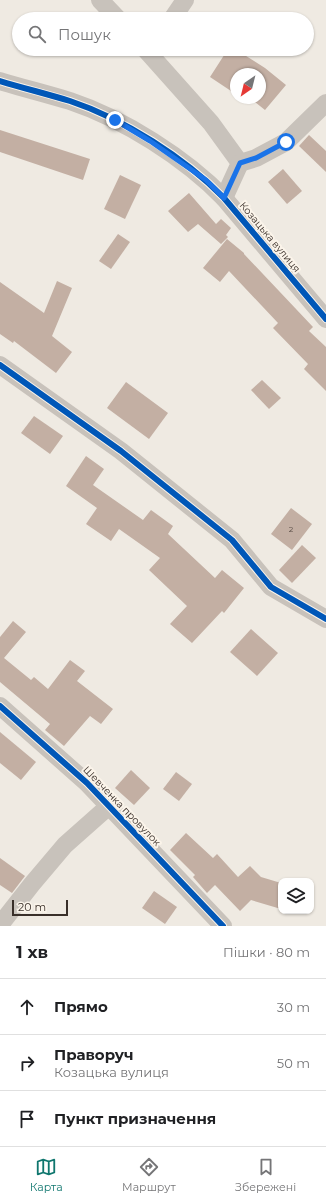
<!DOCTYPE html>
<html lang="uk">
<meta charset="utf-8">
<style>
:root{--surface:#fff;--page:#f2f2f2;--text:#202124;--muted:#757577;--line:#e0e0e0;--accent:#0f766e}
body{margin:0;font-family:Montserrat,sans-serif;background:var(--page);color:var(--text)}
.controls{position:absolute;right:12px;bottom:12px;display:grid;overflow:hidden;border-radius:8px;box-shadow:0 1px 3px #0004}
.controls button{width:36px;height:36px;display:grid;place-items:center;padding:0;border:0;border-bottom:1px solid var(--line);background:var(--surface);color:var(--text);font:20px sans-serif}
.compass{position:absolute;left:230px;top:68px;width:36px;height:36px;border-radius:50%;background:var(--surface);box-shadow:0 1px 3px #0004;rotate:215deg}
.scale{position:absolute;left:12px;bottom:10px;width:56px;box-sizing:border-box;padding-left:4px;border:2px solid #392f29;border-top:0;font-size:11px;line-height:14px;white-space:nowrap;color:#392f29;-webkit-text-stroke:3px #fbf4ea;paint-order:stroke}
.stop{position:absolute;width:12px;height:12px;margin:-9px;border:3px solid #1a73e8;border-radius:50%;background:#fff}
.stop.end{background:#1a73e8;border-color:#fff;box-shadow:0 1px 4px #0008}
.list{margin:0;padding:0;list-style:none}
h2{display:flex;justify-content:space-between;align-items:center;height:52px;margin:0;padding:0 16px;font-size:17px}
h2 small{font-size:13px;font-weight:400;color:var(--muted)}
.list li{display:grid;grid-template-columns:26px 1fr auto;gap:12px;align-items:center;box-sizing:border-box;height:56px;padding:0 16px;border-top:1px solid var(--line)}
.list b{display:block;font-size:15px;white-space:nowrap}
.list p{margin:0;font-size:13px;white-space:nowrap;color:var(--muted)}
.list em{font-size:13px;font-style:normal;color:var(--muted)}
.icon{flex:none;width:22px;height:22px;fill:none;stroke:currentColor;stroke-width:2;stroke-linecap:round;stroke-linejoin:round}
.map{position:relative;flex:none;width:326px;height:926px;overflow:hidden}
.search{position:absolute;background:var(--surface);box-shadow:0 1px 3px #0004;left:12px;right:12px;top:12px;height:44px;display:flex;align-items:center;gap:10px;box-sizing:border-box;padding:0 14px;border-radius:22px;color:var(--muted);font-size:15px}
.sheet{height:220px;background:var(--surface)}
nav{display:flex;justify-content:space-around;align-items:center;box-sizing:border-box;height:56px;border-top:1px solid var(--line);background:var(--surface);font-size:11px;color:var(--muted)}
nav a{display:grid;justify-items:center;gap:2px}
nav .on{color:var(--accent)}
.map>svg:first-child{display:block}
.building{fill:#c3afa3}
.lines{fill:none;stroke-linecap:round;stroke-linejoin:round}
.minor{stroke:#c8c2bb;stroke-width:18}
.cycleway-casing{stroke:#fbf4ea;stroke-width:8}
.cycleway{stroke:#0057b8;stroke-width:6}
.route{stroke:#1a73e8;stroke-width:5}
.labels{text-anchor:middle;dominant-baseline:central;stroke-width:4;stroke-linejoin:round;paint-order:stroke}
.number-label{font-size:8px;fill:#5c4f48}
.street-label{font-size:10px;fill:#392f29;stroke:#fbf4ea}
</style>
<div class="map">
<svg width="326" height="926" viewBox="0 0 326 926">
<rect width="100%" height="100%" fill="#efeae2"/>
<g class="building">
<path d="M228,49h7l30,19 21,17 -21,25 -15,-12h10v-24h-24v16l-2,3 -24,-16z"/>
<path d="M0,130l90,29 -7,21 -83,-28z"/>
<path d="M309,135l17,16v21l-27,-26z"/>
<path d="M283,169l19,22 -15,13 -19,-22z"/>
<path d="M120,175l21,10 -16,34 -21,-10z"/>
<path d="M189,193l27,31 5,-5 10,9 -5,7 2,2 -7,7 -23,-20 -10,8 -20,-21z"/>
<path d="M118,234l12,8 -19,27 -12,-8z"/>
<path d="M227,239l17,14v1l69,73 -4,4 17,16v44l-22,-22 4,-5 -35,-36 5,-5 -49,-52 -9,11 -17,-14z"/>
<path d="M57,281l15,7 -20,48 20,16 -16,21 -42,-32 -1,2 -13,-9v-52l44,31z"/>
<path d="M262,380l19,18 -12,11 -18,-19z"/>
<path d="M126,382l42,31 -19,26 -42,-31z"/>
<path d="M34,416l29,20 -13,18 -29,-21z"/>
<path d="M86,456l18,13 -11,16 50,35 8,-10 22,16 -5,8 47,44 7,-8 22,18 -20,25 -2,-2 -30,32 -22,-19 17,-18 -38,-36 11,-12 -41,-29 -8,12 -25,-17 11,-16 -31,-22z"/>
<path d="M291,508l21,16 -20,26 -21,-16z"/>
<path d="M302,545l14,13 -24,25 -13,-13z"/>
<path d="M13,621l13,11 -22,26 27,22 3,-3 14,12 22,-29 15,11 -8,10 36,28 -12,15 -11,-8 -26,30 -19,-16 5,-6 -50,-42v-45z"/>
<path d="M251,629l27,24 -21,23 -27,-24z"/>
<path d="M0,732l36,30 -15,18 -21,-17z"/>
<path d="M131,770l19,18 -16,17 -19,-17z"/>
<path d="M176,772l16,12 -13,17 -16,-12z"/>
<path d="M186,833l27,25 4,-4 21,23 12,-11 11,11 20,6v26l-30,-9 -11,11 -25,-26 -8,8 -14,-16 2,-2 -25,-25z"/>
<path d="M0,858l25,18 -13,17 -12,-8z"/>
<path d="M154,891l23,16 -12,17 -23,-16z"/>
</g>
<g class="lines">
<g class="minor">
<path d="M100,0l18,19"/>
<path d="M172,19l13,-19"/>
<path d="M145,49l66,74 29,40 -16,35"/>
<path d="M0,81c23,7 47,13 70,20 54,18 115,57 154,97l102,121"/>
<path d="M240,163l16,-5 30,-16 40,-39"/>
<path d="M0,365l121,86 111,89 39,47 55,32"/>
<path d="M0,706l87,77 136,143"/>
<path d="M0,925l32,-41 33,-39 44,-39"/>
</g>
<defs>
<g id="cycleway">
<path d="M0,81c23,7 47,13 70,20 54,18 115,57 154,97l102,121"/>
<path d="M0,365l121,86 111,89 39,47 55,32"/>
<path d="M0,706l87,77 136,143"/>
</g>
</defs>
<use href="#cycleway" class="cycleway-casing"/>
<use href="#cycleway" class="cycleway"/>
</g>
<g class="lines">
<path class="route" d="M115,120l35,21 56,39 18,18 16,-35 16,-5 30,-16"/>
</g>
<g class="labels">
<g class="number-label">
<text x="291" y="529">2</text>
</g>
<g class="street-label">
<text transform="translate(270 237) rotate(50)">Козацька вулиця</text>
<text transform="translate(122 806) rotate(46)">Шевченка провулок</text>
</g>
</g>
</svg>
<div class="controls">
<button><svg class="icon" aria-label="layers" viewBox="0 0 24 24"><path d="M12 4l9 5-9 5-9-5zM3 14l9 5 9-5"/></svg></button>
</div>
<svg class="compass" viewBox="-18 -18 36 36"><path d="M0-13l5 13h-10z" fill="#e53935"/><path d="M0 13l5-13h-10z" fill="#757577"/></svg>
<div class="scale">20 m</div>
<div class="stop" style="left:286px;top:142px"></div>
<div class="stop end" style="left:115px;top:120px"></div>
<div class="search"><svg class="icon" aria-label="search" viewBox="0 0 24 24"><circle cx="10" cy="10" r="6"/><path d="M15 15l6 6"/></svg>Пошук</div>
</div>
<section class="sheet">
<h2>1 хв<small>Пішки · 80 m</small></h2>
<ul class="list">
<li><svg class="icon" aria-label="ahead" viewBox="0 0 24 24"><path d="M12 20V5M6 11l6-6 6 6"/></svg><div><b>Прямо</b></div><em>30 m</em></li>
<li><svg class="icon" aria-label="right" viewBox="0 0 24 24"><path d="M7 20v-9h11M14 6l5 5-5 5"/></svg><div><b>Праворуч</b><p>Козацька вулиця</p></div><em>50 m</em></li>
<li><svg class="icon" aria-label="arrive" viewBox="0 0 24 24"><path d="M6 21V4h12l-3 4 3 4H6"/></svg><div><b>Пункт призначення</b></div></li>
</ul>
</section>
<nav>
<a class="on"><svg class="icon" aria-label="map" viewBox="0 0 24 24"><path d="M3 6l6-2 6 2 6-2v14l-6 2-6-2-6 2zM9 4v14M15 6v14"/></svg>Карта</a>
<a><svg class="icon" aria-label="directions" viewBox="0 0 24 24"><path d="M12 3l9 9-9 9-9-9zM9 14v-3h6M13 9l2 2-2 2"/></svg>Маршрут</a>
<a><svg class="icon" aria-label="saved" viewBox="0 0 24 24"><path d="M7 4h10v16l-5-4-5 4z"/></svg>Збережені</a>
</nav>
